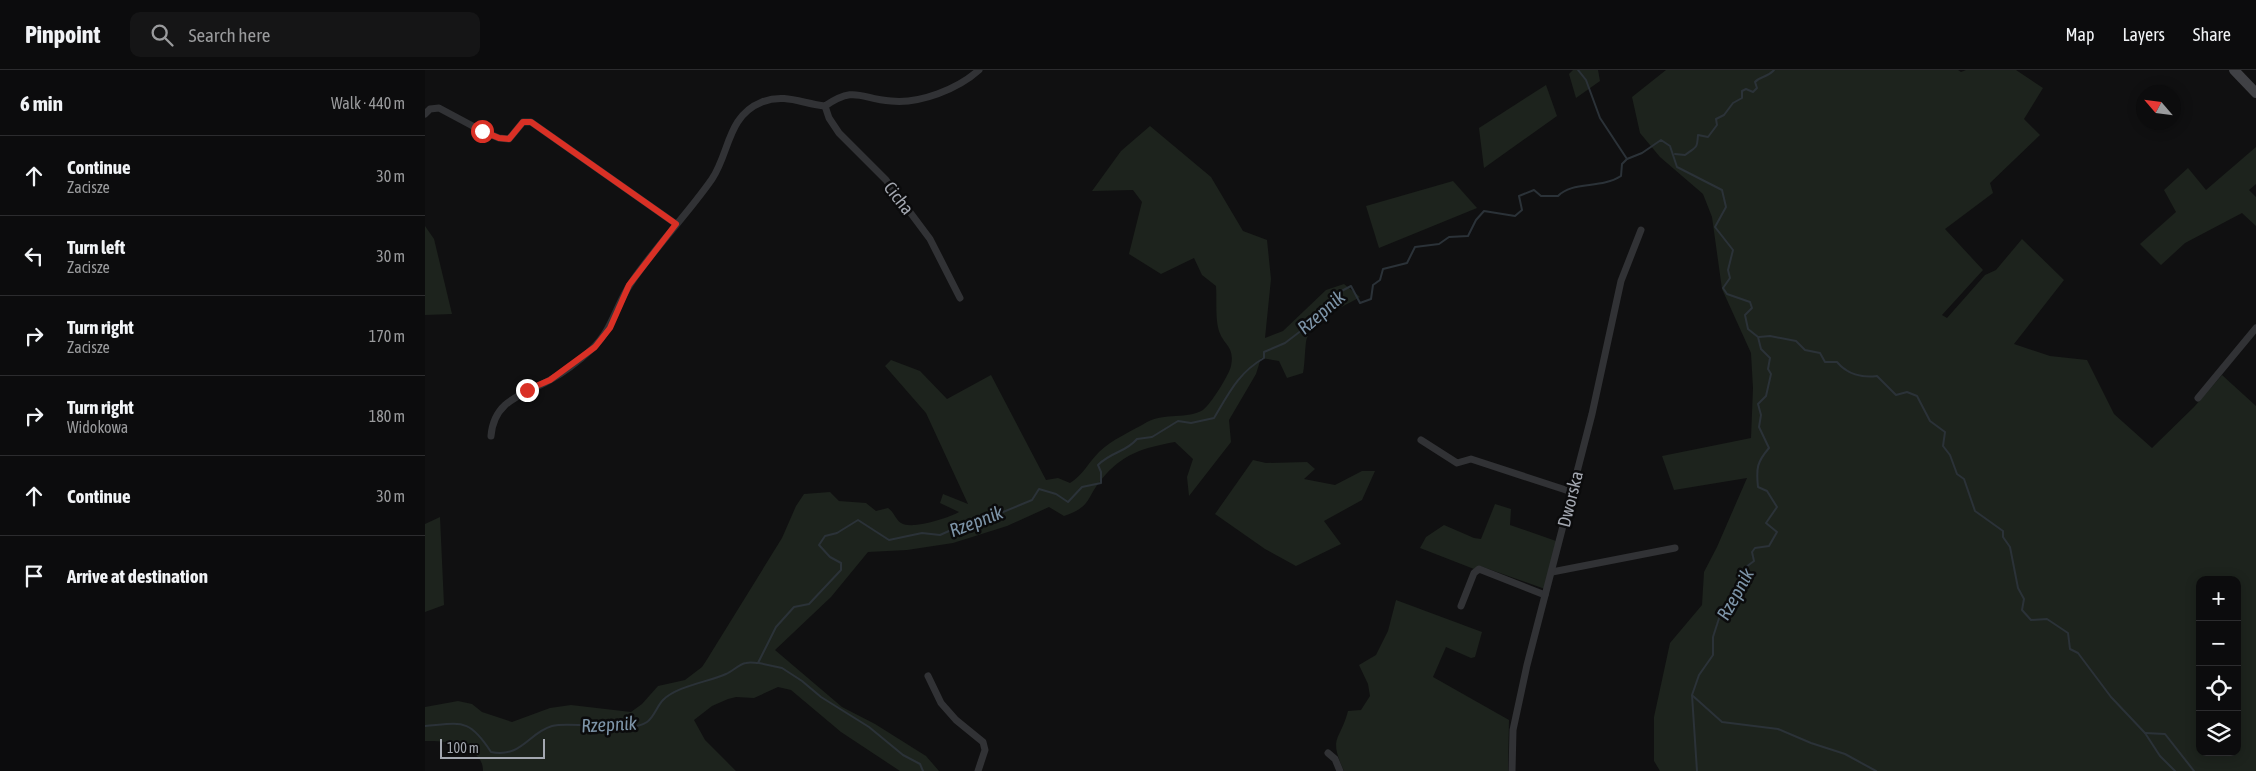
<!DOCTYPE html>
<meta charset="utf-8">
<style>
:root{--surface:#0c0c0d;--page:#151516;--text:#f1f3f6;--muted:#9a9b9d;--line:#2c2c2e}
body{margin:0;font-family:"Asap Condensed",sans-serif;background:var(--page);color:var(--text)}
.controls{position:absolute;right:15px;bottom:15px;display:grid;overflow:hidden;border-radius:10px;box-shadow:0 2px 12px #0003}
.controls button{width:45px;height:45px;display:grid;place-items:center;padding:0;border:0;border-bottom:1px solid var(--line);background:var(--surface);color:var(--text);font:25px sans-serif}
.compass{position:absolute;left:1711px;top:15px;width:45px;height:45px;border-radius:50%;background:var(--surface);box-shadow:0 2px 12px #0003;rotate:298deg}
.scale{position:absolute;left:15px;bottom:12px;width:105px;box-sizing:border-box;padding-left:5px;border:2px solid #a3a7b0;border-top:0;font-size:14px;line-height:18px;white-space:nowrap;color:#a3a7b0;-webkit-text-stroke:4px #0b0b0c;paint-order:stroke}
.stop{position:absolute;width:15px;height:15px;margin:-11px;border:4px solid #d93025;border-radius:50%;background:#fff}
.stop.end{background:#d93025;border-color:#fff;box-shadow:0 1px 5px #0008}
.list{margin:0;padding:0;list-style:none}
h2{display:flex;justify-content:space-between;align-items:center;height:65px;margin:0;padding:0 20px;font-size:21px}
h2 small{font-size:16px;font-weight:400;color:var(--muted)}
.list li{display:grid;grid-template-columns:32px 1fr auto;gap:15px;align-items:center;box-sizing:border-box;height:80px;padding:0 20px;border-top:1px solid var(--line)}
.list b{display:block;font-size:19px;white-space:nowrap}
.list p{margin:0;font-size:16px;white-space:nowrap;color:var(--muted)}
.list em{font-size:16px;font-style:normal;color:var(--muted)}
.icon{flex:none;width:28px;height:28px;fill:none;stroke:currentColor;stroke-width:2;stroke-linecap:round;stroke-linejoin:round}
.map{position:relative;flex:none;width:1831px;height:701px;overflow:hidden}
header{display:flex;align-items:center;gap:30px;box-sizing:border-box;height:70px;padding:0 25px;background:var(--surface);border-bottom:1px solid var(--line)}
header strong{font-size:24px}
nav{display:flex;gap:28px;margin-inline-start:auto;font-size:18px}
.search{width:350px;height:45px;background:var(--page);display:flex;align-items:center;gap:12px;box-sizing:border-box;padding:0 18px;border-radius:10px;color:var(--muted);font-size:19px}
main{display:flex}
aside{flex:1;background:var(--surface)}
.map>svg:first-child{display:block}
.green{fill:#1d231d;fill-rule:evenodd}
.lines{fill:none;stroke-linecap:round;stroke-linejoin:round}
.stream{stroke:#2b3238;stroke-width:2}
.street{stroke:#313235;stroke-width:7}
.secondary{stroke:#404145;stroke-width:10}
.route{stroke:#d93025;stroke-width:6}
.labels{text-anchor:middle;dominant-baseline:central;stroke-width:5;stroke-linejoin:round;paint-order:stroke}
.street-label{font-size:18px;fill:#a3a7b0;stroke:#0b0b0c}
.water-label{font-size:19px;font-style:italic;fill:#7d94a8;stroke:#0b0b0c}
</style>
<header>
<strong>Pinpoint</strong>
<div class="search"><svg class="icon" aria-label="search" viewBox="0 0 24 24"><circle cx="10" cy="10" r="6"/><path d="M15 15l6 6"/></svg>Search here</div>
<nav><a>Map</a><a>Layers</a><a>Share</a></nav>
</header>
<main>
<aside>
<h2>6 min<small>Walk · 440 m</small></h2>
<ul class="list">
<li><svg class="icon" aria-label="ahead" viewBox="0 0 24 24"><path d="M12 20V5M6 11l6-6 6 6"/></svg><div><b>Continue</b><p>Zacisze</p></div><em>30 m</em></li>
<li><svg class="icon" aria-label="left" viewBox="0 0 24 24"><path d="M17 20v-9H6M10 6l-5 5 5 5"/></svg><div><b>Turn left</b><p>Zacisze</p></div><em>30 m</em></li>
<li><svg class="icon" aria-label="right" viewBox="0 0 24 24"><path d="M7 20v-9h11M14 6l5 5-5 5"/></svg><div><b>Turn right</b><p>Zacisze</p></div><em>170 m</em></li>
<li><svg class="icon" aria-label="right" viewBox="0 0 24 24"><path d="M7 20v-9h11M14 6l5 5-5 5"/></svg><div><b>Turn right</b><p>Widokowa</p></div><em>180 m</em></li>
<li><svg class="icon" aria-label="ahead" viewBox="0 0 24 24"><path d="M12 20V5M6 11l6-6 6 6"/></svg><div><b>Continue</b></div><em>30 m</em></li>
<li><svg class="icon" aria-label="arrive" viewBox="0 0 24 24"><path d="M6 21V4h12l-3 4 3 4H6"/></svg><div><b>Arrive at destination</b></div></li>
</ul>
</aside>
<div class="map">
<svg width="1831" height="701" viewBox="0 0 1831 701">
<rect width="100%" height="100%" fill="#101011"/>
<g class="green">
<path d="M1148,0h25l2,11 -24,17 -7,-24z"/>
<path d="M1241,0h292l3,2 5,-2h50l27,18 -19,31 16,16 -50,48 3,10 -48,36 38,41 -41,45 5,3 38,-43 11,-5 26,-31 42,41 -50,64 36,12 37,4 27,54 38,34 42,-41 28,-32 34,31v365h-596l-6,-10v-44l16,-74 32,-38 2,-33 13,-25 30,-69 -73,12 -12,-34 89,-18 2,-50 -2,-35 -29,-64 -10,-72 -9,-23 -43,-37 -20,-24 -8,-36zM1775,510h37v172h-37z"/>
<path d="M1121,15l11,31 -73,52 -5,-40z"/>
<path d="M725,56l61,51 32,54 24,9 4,39 -6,59 18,-7 43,-41 18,-6 16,13c-18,11 -45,20 -53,41 -2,3 -2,28 -4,35l-16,5 -8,-17 -18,-3 -5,16 -27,46 2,22 -42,54 -2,-19 6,-18 -18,-17c-32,6 -52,11 -74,38 -16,20 -9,26 -37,36l-15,-9 -42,19 -54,17 -46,7 -39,2 -37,45 -56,53 67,57 33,17 51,32 13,15h-39l-59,-39 -50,-42 -13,-3 -24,11 -18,-1 -8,2 -16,7 -18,14 11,20 31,31h-253c0,-26 -38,-31 -58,-30v-34l33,-6 14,3 10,8 30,10 38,-14 21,-3 60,7 11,-8 16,-18 27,-6 17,-13 4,-6 76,-123 14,-32 8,-12 26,-2 9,9 27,2 10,8 12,-3c6,4 8,12 13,15 11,7 47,-5 58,-11l-19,-9 3,-9 25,10 -42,-91 -41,-47 6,-6 29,11 27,28 44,-24 55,105 12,-2 12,5c12,-7 19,-21 29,-31 12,-12 33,-21 48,-30 17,-9 41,-3 56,-12 8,-6 26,-35 28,-44 4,-20 -7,-20 -12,-35 -4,-13 -2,-31 -3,-45l-14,-11 -8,-17 -33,16 -32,-20 13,-52 -9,-12 -41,1 29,-40z"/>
<path d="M1831,77v37l-7,6 7,7v29l-14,-13 -57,30 -24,22 -21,-21 36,-32 -12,-22 24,-22 18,22z"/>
<path d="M1028,111l24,27 -98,40 -13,-42z"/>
<path d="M0,156l9,13 18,75 -27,1z"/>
<path d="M828,390l13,3 41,-1 8,7 -11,10 31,6 27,-14h13l-13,29 -38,21 17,23 -45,22 -31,-17 -50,-35z"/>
<path d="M1070,434l16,5 -1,16 46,16 -11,48 -65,-23 -6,3 -54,-21 6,-11 18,-12 30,13 7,1z"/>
<path d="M15,447l4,88 -19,7v-88z"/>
<path d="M971,530l86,32 -7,25 -4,1 -25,-11 -13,30 76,43 -1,51h-164c-16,-35 -4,-29 4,-60l13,-1 9,-14 -2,-12 -9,-19 17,-10 12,-24z"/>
</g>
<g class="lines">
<g class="stream">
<path d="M1153,0l8,10 14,38 27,41"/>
<path d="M1250,84l10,1c12,-9 12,-6 13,-20l10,2 9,-12 -1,-6 8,-4 9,-12 9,-5v-7l4,-2 7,3 4,-4 -2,-6c5,-6 12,-4 19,-12"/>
<path d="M1334,267l11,-1 26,5 9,9 15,3 5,9h12c10,12 25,16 40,14l19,19 11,-3 10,4 13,25 15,11 -2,14 7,9 7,19 7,5 11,32 28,20v6l7,10 8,41 6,11 -2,11 9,10 16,-1 21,14 2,16 8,4 33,44 34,36 15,23 15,15"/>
<path d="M334,593l23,5 20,13 19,16 48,30 34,28 17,9 3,7"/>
<path d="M1268,626l29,26 56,7 33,14 34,11 31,17"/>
<path d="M0,656c37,-3 44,-8 66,26 31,6 37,-19 61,-26 23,-6 77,9 95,-4 7,-5 10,-16 16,-22 14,-14 45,-18 63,-26 7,-3 13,-10 20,-11 4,-1 9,0 12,0l18,-36 18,-20 15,-3 32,-34v-7l-11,-6 -11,-12 6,-9 12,-3 21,-13 31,20 33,-7 18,2 18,-8 21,-5 53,-22 7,-11 17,5 12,8 14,-15 19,-4v-11l-3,-7c14,-14 27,-12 39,-26l15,-2 26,-16 13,2 23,-5c15,-25 24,-45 50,-60v-6l21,-9 42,-32 9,-17 15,-8 9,17 11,-4 2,-14 7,-5 3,-11 24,-6 8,-16 24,-3 10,-7 19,-1 8,-16 8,-9 31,5 7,-6 -3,-14 15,-6 7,6h17c14,-15 43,-7 63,-20l1,-12 5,-5 15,-6 19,-13 9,6 7,21 45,23 4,17 -11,20 18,23 -5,20 2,8 -7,10 4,6 23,8 2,6 -7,7 3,14 10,8 3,12 9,9 -2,11 3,5 -5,22 -8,8 3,11 -2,12 10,21c-12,14 -13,20 -11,39l9,4 10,16 -11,16 11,9 -8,14 -14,2 -3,4 2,9 -8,6 -8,24 -16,18 -9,28v18l-14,20 -7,20 5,76"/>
<path d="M1720,663l20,1 29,37"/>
</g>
<g class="street">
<path d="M400,36l4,12 10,15 47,47 44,59 30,59"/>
<path d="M0,44l5,-5 9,-1 43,23 17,7 10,1 14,-17h8l145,102"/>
<path d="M1773,328l58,-70"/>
<path d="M66,366c3,-37 33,-41 59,-56 15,-8 30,-20 43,-32 19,-18 23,-43 38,-65 24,-36 56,-68 81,-104 18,-27 15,-63 50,-77 23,-9 41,2 63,4 31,-21 35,-7 66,-5 29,3 67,-12 88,-31"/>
<path d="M996,370l36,23 14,-4 101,33"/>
<path d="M1127,502l123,-24"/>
<path d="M1036,536l13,-33 5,-4 66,26"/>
<path d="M503,606l13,27 15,17 27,22 2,8 -7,21"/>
<path d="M903,683l7,6 5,12"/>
<path d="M1087,701l1,-41 14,-65 65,-251 29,-133 20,-51"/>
</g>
<path class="secondary" d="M1809,0l22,23"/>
</g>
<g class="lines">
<path class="route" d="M57,61l17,7 10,1 14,-17h8l145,102 -47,61 -19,43 -15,19 -45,33 -23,10"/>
</g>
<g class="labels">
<g class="street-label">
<text transform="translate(474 128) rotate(52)">Cicha</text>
<text transform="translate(1145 429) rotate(-76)">Dworska</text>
</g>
<g class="water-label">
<text transform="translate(896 242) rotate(-41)">Rzepnik</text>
<text transform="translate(551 451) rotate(-21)">Rzepnik</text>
<text transform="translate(1310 524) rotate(-61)">Rzepnik</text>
<text transform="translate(184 654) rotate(-3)">Rzepnik</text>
</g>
</g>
</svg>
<div class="controls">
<button>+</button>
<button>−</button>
<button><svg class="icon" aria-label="locate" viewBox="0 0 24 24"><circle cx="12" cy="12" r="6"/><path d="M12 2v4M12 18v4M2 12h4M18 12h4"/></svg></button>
<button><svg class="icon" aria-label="layers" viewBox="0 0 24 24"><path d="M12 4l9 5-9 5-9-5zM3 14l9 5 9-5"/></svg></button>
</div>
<svg class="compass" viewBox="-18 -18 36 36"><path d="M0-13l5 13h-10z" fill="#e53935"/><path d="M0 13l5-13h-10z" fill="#9a9b9d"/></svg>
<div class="scale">100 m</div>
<div class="stop" style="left:57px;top:61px"></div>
<div class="stop end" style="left:102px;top:320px"></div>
</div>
</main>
